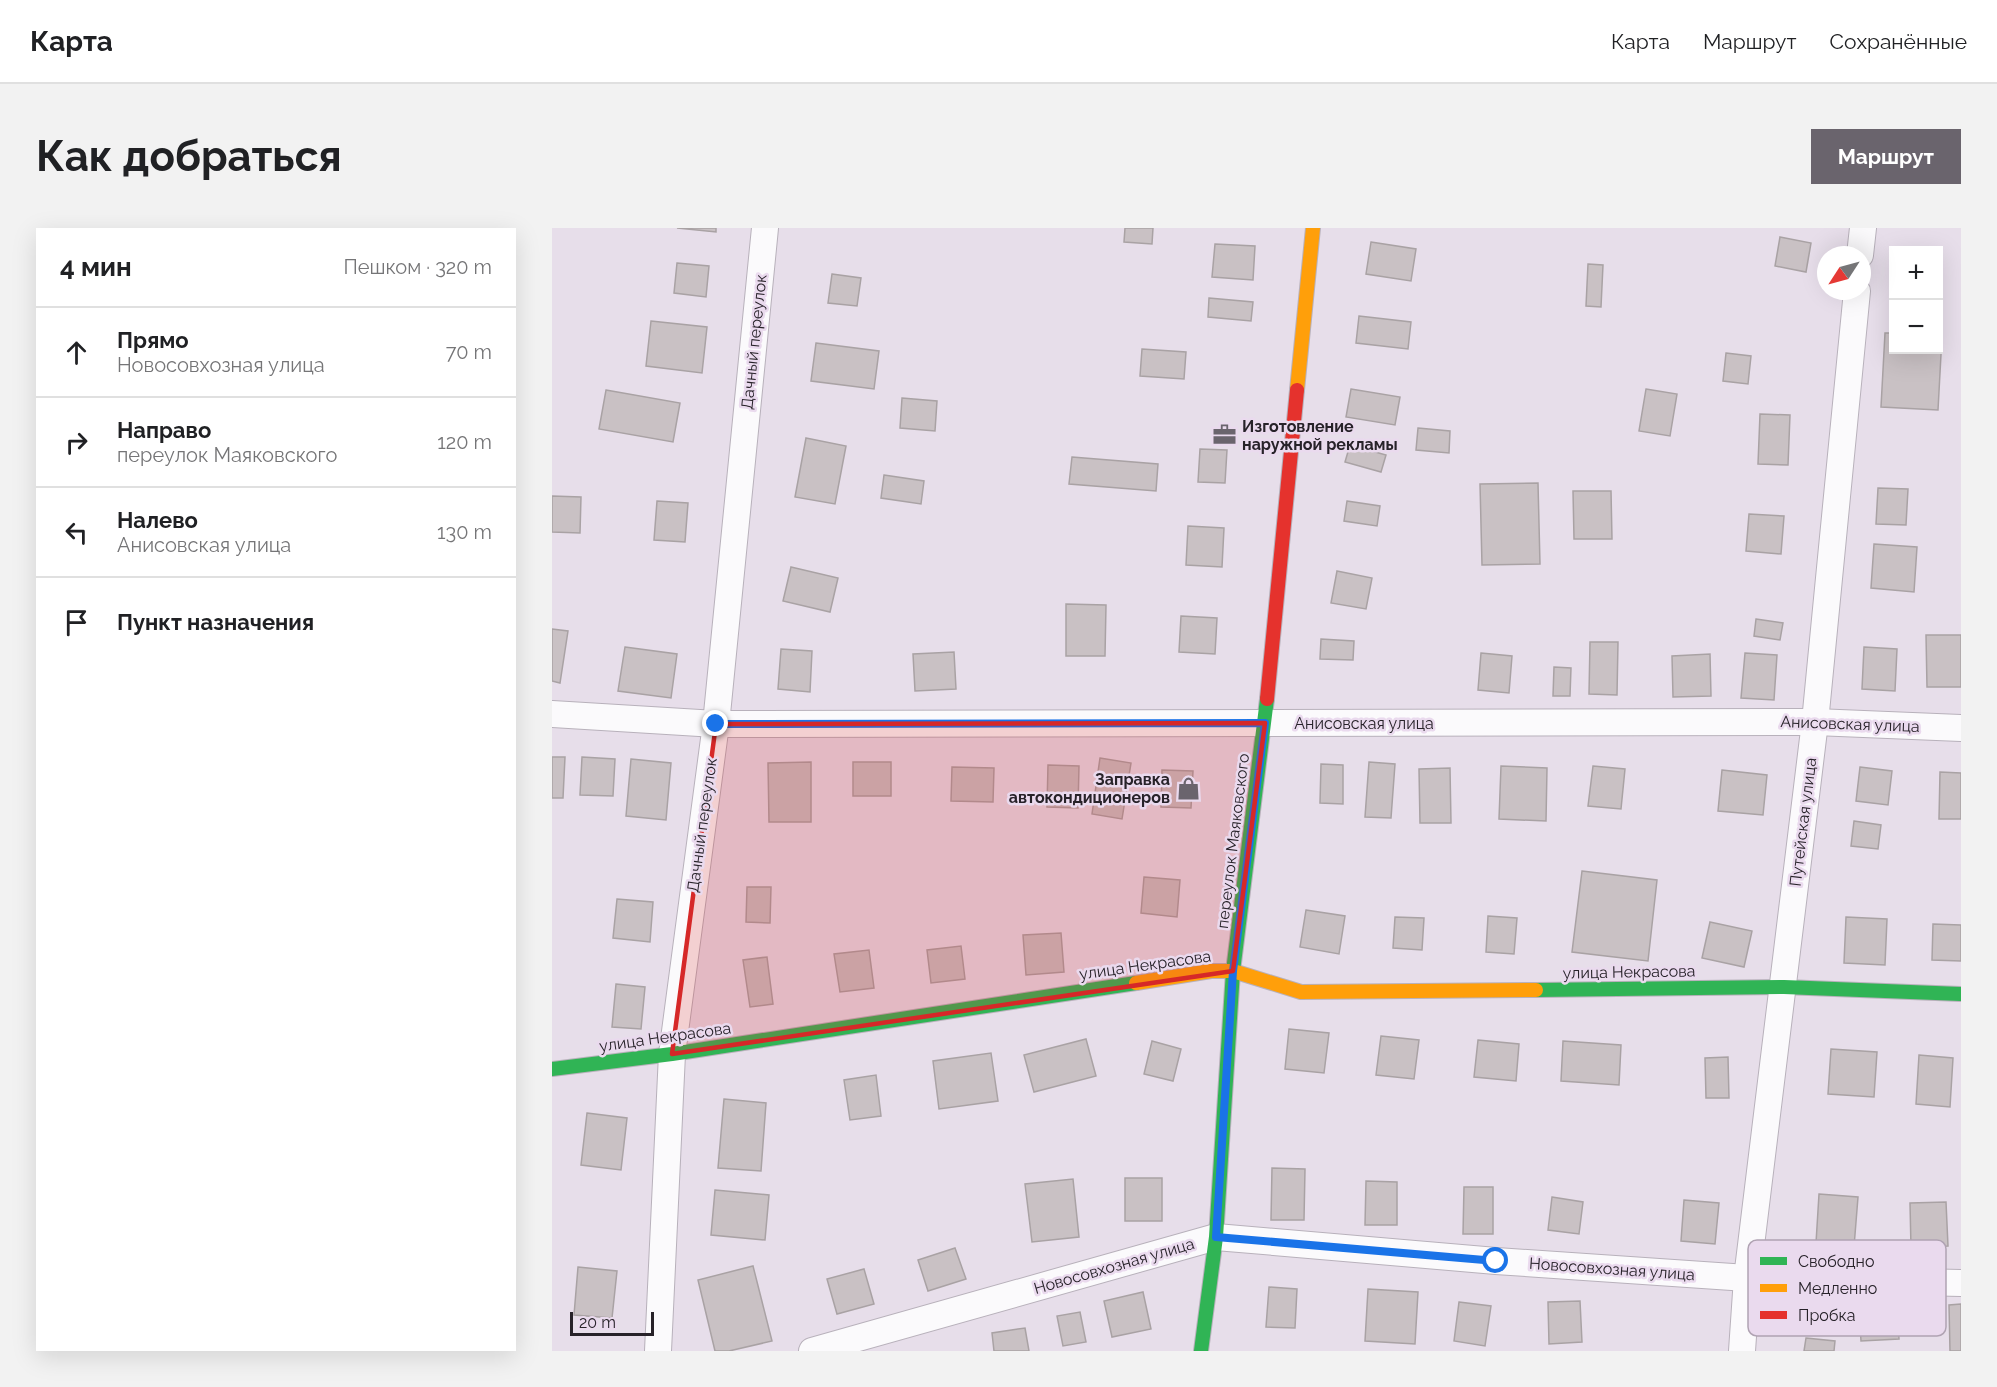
<!DOCTYPE html>
<html lang="ru">
<meta charset="utf-8">
<style>
:root{--surface:#fff;--page:#f2f2f2;--text:#202124;--muted:#757577;--line:#e0e0e0;--accent:#6a646d}
body{margin:0;font-family:Raleway,sans-serif;background:var(--page);color:var(--text)}
.controls{position:absolute;right:18px;top:18px;display:grid;overflow:hidden;border-radius:0px;box-shadow:0 6px 24px #0002}
.controls button{width:54px;height:54px;display:grid;place-items:center;padding:0;border:0;border-bottom:2px solid var(--line);background:var(--surface);color:var(--text);font:30px sans-serif}
.compass{position:absolute;left:1265px;top:18px;width:54px;height:54px;border-radius:50%;background:var(--surface);box-shadow:0 6px 24px #0002;rotate:234deg}
.scale{position:absolute;left:18px;bottom:15px;width:84px;box-sizing:border-box;padding-left:6px;border:3px solid #272229;border-top:0;font-size:16px;line-height:21px;white-space:nowrap;color:#272229;-webkit-text-stroke:4px #eadaee;paint-order:stroke}
.stop{position:absolute;width:18px;height:18px;margin:-14px;border:4px solid #1a73e8;border-radius:50%;background:#fff}
.stop.end{background:#1a73e8;border-color:#fff;box-shadow:0 2px 6px #0008}
.list{margin:0;padding:0;list-style:none}
h2{display:flex;justify-content:space-between;align-items:center;height:78px;margin:0;padding:0 24px;font-size:26px}
h2 small{font-size:20px;font-weight:400;color:var(--muted)}
.list li{display:grid;grid-template-columns:39px 1fr auto;gap:18px;align-items:center;box-sizing:border-box;height:90px;padding:0 24px;border-top:2px solid var(--line)}
.list b{display:block;font-size:22px;white-space:nowrap}
.list p{margin:0;font-size:20px;white-space:nowrap;color:var(--muted)}
.list em{font-size:20px;font-style:normal;color:var(--muted)}
.icon{flex:none;width:33px;height:33px;fill:none;stroke:currentColor;stroke-width:2;stroke-linecap:round;stroke-linejoin:round}
.map{position:relative;flex:none;width:1409px;height:1123px;overflow:hidden;border-radius:0px}
header{display:flex;align-items:center;gap:36px;box-sizing:border-box;height:84px;padding:0 30px;background:var(--surface);border-bottom:2px solid var(--line)}
header strong{font-size:28px}
nav{display:flex;gap:33px;margin-inline-start:auto;font-size:21px}
.intro{display:flex;align-items:center;justify-content:space-between;box-sizing:border-box;height:144px;padding:0 36px}
h1{margin:0;font-size:42px}
.button{padding:15px 27px;border-radius:0px;background:var(--accent);color:#fff;font-size:21px;font-weight:700}
main{display:flex;gap:36px;padding:0 36px}
aside{flex:1;background:var(--surface);border-radius:0px;box-shadow:0 6px 24px #0002}
.map>svg:first-child{display:block}
.building{fill:#c9c1c4;stroke:#a9a2a4;stroke-width:1.5}
.lines{fill:none;stroke-linecap:round;stroke-linejoin:round}
.street-casing{stroke:#b8b1bb;stroke-width:28}
.fast-casing{stroke:#b8b1bb;stroke-width:16}
.slow-casing{stroke:#b8b1bb;stroke-width:16}
.jam-casing{stroke:#b8b1bb;stroke-width:16}
.street{stroke:#fbfafc;stroke-width:26}
.fast{stroke:#30b455;stroke-width:14}
.slow{stroke:#ff9f0a;stroke-width:14}
.jam{stroke:#e5322d;stroke-width:14}
.route{stroke:#1a73e8;stroke-width:8}
.marked{fill:#d62828;fill-opacity:0.2;stroke:#d62828;stroke-width:4.5;stroke-linejoin:round}
.labels{text-anchor:middle;dominant-baseline:central;stroke-width:5;stroke-linejoin:round;paint-order:stroke}
.street-label{font-size:16px;fill:#272229;stroke:#eadaee}
.poi-label{font-size:16px;font-weight:bold;fill:#272229;stroke:#eadaee;text-anchor:start}
.key{fill:#eadaee;stroke:#b0a3b3;stroke-width:1.5}
.key-label{font-size:16px;fill:#272229}
</style>
<header>
<strong>Карта</strong>
<nav><a>Карта</a><a>Маршрут</a><a>Сохранённые</a></nav>
</header>
<div class="intro"><h1>Как добраться</h1><a class="button">Маршрут</a></div>
<main>
<aside>
<h2>4 мин<small>Пешком · 320 m</small></h2>
<ul class="list">
<li><svg class="icon" aria-label="ahead" viewBox="0 0 24 24"><path d="M12 20V5M6 11l6-6 6 6"/></svg><div><b>Прямо</b><p>Новосовхозная улица</p></div><em>70 m</em></li>
<li><svg class="icon" aria-label="right" viewBox="0 0 24 24"><path d="M7 20v-9h11M14 6l5 5-5 5"/></svg><div><b>Направо</b><p>переулок Маяковского</p></div><em>120 m</em></li>
<li><svg class="icon" aria-label="left" viewBox="0 0 24 24"><path d="M17 20v-9H6M10 6l-5 5 5 5"/></svg><div><b>Налево</b><p>Анисовская улица</p></div><em>130 m</em></li>
<li><svg class="icon" aria-label="arrive" viewBox="0 0 24 24"><path d="M6 21V4h12l-3 4 3 4H6"/></svg><div><b>Пункт назначения</b></div></li>
</ul>
</aside>
<div class="map">
<svg width="1409" height="1123" viewBox="0 0 1409 1123">
<rect width="100%" height="100%" fill="#e7deea"/>
<g class="building">
<path d="M125,0h39v4z"/>
<path d="M573,0h28l-1,16 -28,-2z"/>
<path d="M1228,9l31,6 -5,29 -31,-6z"/>
<path d="M819,14l45,7 -5,32 -45,-7z"/>
<path d="M663,16l40,2 -2,34 -41,-3z"/>
<path d="M125,35l32,3 -3,31 -32,-4z"/>
<path d="M1036,36l15,1 -2,42 -15,-1z"/>
<path d="M280,46l29,4 -4,28 -29,-3z"/>
<path d="M657,70l44,4 -2,19 -43,-4z"/>
<path d="M807,88l52,6 -3,27 -52,-6z"/>
<path d="M99,93l56,6 -5,46 -56,-7z"/>
<path d="M1333,105h9v17h44v-14h4l-4,74 -57,-3z"/>
<path d="M264,115l63,8 -5,38 -63,-8z"/>
<path d="M590,121l44,3 -2,27 -44,-3z"/>
<path d="M1174,125l25,3 -3,28 -25,-3z"/>
<path d="M799,161l49,8 -5,28 -49,-8z"/>
<path d="M1094,161l31,5 -7,42 -31,-5z"/>
<path d="M54,162l74,13 -7,39 -74,-13z"/>
<path d="M350,170l35,3 -2,30 -35,-3z"/>
<path d="M1208,186l30,1 -2,50 -30,-1z"/>
<path d="M866,200l32,3 -1,22 -33,-3z"/>
<path d="M254,210l40,8 -11,58 -40,-7z"/>
<path d="M798,217l36,10 -5,17 -36,-10z"/>
<path d="M648,221l27,1 -2,33 -27,-1z"/>
<path d="M520,229l86,7 -2,27 -87,-7z"/>
<path d="M332,247l40,6 -3,23 -40,-6z"/>
<path d="M986,255l2,81 -58,1 -2,-81z"/>
<path d="M1326,260l30,1 -2,36 -30,-1z"/>
<path d="M1021,263h38l1,48h-38z"/>
<path d="M0,268l29,1 -1,36 -28,-1z"/>
<path d="M105,273l31,2 -3,39 -31,-2z"/>
<path d="M795,273l33,5 -3,20 -33,-5z"/>
<path d="M1197,286l35,2 -3,38 -35,-3z"/>
<path d="M636,298l36,2 -2,39 -36,-2z"/>
<path d="M1322,316l43,3 -3,45 -43,-4z"/>
<path d="M239,339l47,11 -8,34 -47,-11z"/>
<path d="M785,343l35,7 -6,31 -35,-6z"/>
<path d="M514,376l40,1 -1,51h-39z"/>
<path d="M629,388l36,2 -2,36 -36,-2z"/>
<path d="M1204,391l27,4 -3,17 -26,-4z"/>
<path d="M0,401l16,2 -8,52 -8,-2z"/>
<path d="M1374,407h35v52h-34z"/>
<path d="M769,411l33,2 -1,19 -33,-1z"/>
<path d="M1038,414h28l-1,53 -28,-1z"/>
<path d="M73,419l52,7 -6,44 -53,-7z"/>
<path d="M1312,419l33,2 -2,42 -33,-2z"/>
<path d="M229,421l31,2 -2,41 -32,-3z"/>
<path d="M402,424l2,37 -41,2 -2,-37z"/>
<path d="M929,425l31,3 -3,37 -31,-3z"/>
<path d="M1193,425l32,2 -3,45 -33,-2z"/>
<path d="M1158,426l1,42 -38,1 -1,-41z"/>
<path d="M1002,439l17,1 -1,28h-17z"/>
<path d="M0,529h13l-2,41h-11z"/>
<path d="M30,529l33,2 -2,37 -33,-1z"/>
<path d="M548,530l31,5 -9,56 -30,-5z"/>
<path d="M79,531l40,4 -5,57 -40,-4z"/>
<path d="M259,534v60h-42l-1,-59z"/>
<rect x="301" y="534" width="38" height="34"/>
<path d="M817,534l26,2 -4,54 -26,-1z"/>
<path d="M769,536l22,1v39l-23,-1z"/>
<path d="M496,537l31,1 -1,42 -31,-1z"/>
<path d="M949,538l46,2 -1,53 -47,-2z"/>
<path d="M1041,538l32,3 -4,40 -33,-3z"/>
<path d="M400,539l42,1 -1,34 -42,-1z"/>
<path d="M1308,539l32,4 -4,34 -32,-4z"/>
<path d="M898,540l1,55h-31l-1,-54z"/>
<path d="M610,542l31,1 -2,37 -30,-1z"/>
<path d="M1170,542l45,5 -4,40 -45,-4z"/>
<path d="M1388,544l21,1v46h-22z"/>
<path d="M1302,593l27,4 -3,24 -27,-3z"/>
<path d="M1030,643l75,9 -9,81 -76,-9z"/>
<path d="M592,649l36,3 -3,37 -36,-4z"/>
<path d="M195,659h24l-1,36 -24,-1z"/>
<path d="M65,671l36,3 -3,40 -37,-4z"/>
<path d="M754,682l39,6 -6,38 -39,-7z"/>
<path d="M936,688l29,2 -3,36 -28,-2z"/>
<path d="M843,689l29,1 -2,32 -29,-2z"/>
<path d="M1294,689l41,2 -2,46 -41,-2z"/>
<path d="M1158,694l42,9 -8,36 -42,-9z"/>
<path d="M1381,696l28,1v36l-29,-1z"/>
<path d="M509,705l3,39 -38,3 -3,-40z"/>
<path d="M409,718l4,33 -34,4 -4,-33z"/>
<path d="M317,722l5,38 -34,4 -6,-38z"/>
<path d="M215,729l6,47 -23,3 -7,-47z"/>
<path d="M64,756l29,3 -4,42 -29,-2z"/>
<path d="M737,801l40,4 -5,40 -39,-4z"/>
<path d="M829,808l38,4 -5,39 -38,-4z"/>
<path d="M534,811l10,37 -62,16 -10,-37z"/>
<path d="M926,812l41,4 -3,37 -42,-4z"/>
<path d="M600,813l29,8 -8,32 -29,-7z"/>
<path d="M1011,813l58,4 -2,40 -58,-4z"/>
<path d="M1279,821l46,3 -3,45 -46,-3z"/>
<path d="M439,825l7,48 -59,8 -6,-48z"/>
<path d="M1367,827l34,3 -3,49 -34,-3z"/>
<path d="M1176,829l1,41h-23l-1,-40z"/>
<path d="M324,847l5,41 -31,4 -6,-40z"/>
<path d="M172,871l42,4 -5,68 -43,-3z"/>
<path d="M35,885l40,5 -6,52 -40,-5z"/>
<path d="M720,940l33,1 -1,51h-33z"/>
<rect x="573" y="950" width="37" height="43"/>
<path d="M521,951l6,58 -47,5 -7,-58z"/>
<path d="M814,953l31,1v43h-32z"/>
<path d="M912,959h29v47h-30z"/>
<path d="M163,962l54,5 -4,45 -54,-5z"/>
<path d="M1267,966l39,3 -4,50 -38,-4z"/>
<path d="M1000,969l31,5 -4,32 -31,-4z"/>
<path d="M1132,972l35,3 -4,41 -34,-3z"/>
<path d="M1394,974l2,44 -37,2 -1,-45z"/>
<path d="M403,1020l11,31 -38,12 -10,-31z"/>
<path d="M201,1038l19,75 -43,10h-14l-17,-71z"/>
<path d="M26,1039l39,4 -5,47 -38,-3z"/>
<path d="M312,1041l10,35 -37,10 -10,-35z"/>
<path d="M717,1059l28,2 -2,39 -29,-1z"/>
<path d="M816,1061l50,3 -3,52 -50,-3z"/>
<path d="M591,1064l8,37 -39,8 -8,-36z"/>
<path d="M1028,1073l2,41 -33,2 -1,-42z"/>
<path d="M907,1074l32,4 -6,40 -31,-5z"/>
<path d="M1409,1076v47h-11l-1,-46z"/>
<path d="M1345,1080l2,31 -38,2 -2,-31z"/>
<path d="M528,1084l6,30 -23,4 -6,-30z"/>
<path d="M473,1100l4,23h-35l-2,-18z"/>
<path d="M1254,1110l29,3 -1,10h-30z"/>
</g>
<g class="lines">
<defs>
<g id="street">
<path d="M1308,27l3,-27"/>
<path d="M0,486l164,10 1099,-2 146,6"/>
<path d="M106,1123l14,-297 44,-330 49,-496"/>
<path d="M260,1123l404,-114 280,24 251,17 214,5"/>
<path d="M1190,1123l5,-73 68,-556 42,-431"/>
</g>
<g id="fast">
<path d="M984,762l248,-3 177,7"/>
<path d="M0,841l120,-15 464,-71"/>
<path d="M649,1123l15,-114 17,-266 34,-272"/>
</g>
<g id="slow">
<path d="M745,162l16,-162"/>
<path d="M584,755l75,-12h22l68,21 235,-2"/>
</g>
<path id="jam" d="M715,471l30,-309"/>
</defs>
<use href="#street" class="street-casing"/>
<use href="#fast" class="fast-casing"/>
<use href="#slow" class="slow-casing"/>
<use href="#jam" class="jam-casing"/>
<use href="#street" class="street"/>
<use href="#fast" class="fast"/>
<use href="#slow" class="slow"/>
<use href="#jam" class="jam"/>
</g>
<g class="lines">
<path class="route" d="M164,496l549,-1 -32,248 -17,266 280,24"/>
</g>
<path class="marked" d="M713,495l-32,248 -561,83 44,-330z"/>
<defs>
<symbol id="office-bare" viewBox="-9 -9 18 18"><path d="M-6-3h4V-5.5h4V-3h4V5H-6ZM-1-4.5V-3h2v-1.5ZM-6 0V1H6V0Z" fill="#6a646d" stroke="#eadaee" stroke-width="2.5" paint-order="stroke"/></symbol>
<symbol id="shop-bare" viewBox="-9 -9 18 18"><path d="M-5-2.5h2.3a2.7 3.5 0 0 1 5.4 0H5L5.5 6h-11ZM-1.5-2.5h3a1.5 2.3 0 0 0-3 0Z" fill="#6a646d" stroke="#eadaee" stroke-width="2.5" paint-order="stroke"/></symbol>
</defs>
<g fill-rule="evenodd">
<use href="#office-bare" x="656" y="190" width="33" height="33"/>
<use href="#shop-bare" x="620" y="544" width="33" height="33"/>
</g>
<g class="labels">
<g class="street-label">
<text transform="translate(202 114) rotate(-84)">Дачный переулок</text>
<text x="812" y="495">Анисовская улица</text>
<text transform="translate(1298 496) rotate(2)">Анисовская улица</text>
<text transform="translate(1251 594) rotate(-83)">Путейская улица</text>
<text transform="translate(150 597) rotate(-82)">Дачный переулок</text>
<text transform="translate(681 613) rotate(-83)">переулок Маяковского</text>
<text transform="translate(593 737) rotate(-8)">улица Некрасова</text>
<text transform="translate(1077 744) rotate(-1)">улица Некрасова</text>
<text transform="translate(113 809) rotate(-8)">улица Некрасова</text>
<text transform="translate(562 1038) rotate(-16)">Новосовхозная улица</text>
<text transform="translate(1060 1041) rotate(4)">Новосовхозная улица</text>
</g>
<g class="poi-label">
<text x="690" y="198">Изготовление<tspan x="690" dy="18">наружной рекламы</tspan></text>
<text x="618" y="551" text-anchor="end">Заправка<tspan x="618" dy="18">автокондиционеров</tspan></text>
</g>
</g>
<rect x="1196" y="1012" width="198" height="96" rx="9" class="key"/>
<rect x="1208" y="1029" width="27" height="8" fill="#30b455"/>
<rect x="1208" y="1056" width="27" height="8" fill="#ff9f0a"/>
<rect x="1208" y="1083" width="27" height="8" fill="#e5322d"/>
<g class="key-label">
<text x="1246" y="1039">Свободно</text>
<text x="1246" y="1066">Медленно</text>
<text x="1246" y="1093">Пробка</text>
</g>
</svg>
<div class="controls">
<button>+</button>
<button>−</button>
</div>
<svg class="compass" viewBox="-18 -18 36 36"><path d="M0-13l5 13h-10z" fill="#e53935"/><path d="M0 13l5-13h-10z" fill="#757577"/></svg>
<div class="scale">20 m</div>
<div class="stop" style="left:944px;top:1033px"></div>
<div class="stop end" style="left:164px;top:496px"></div>
</div>
</main>
